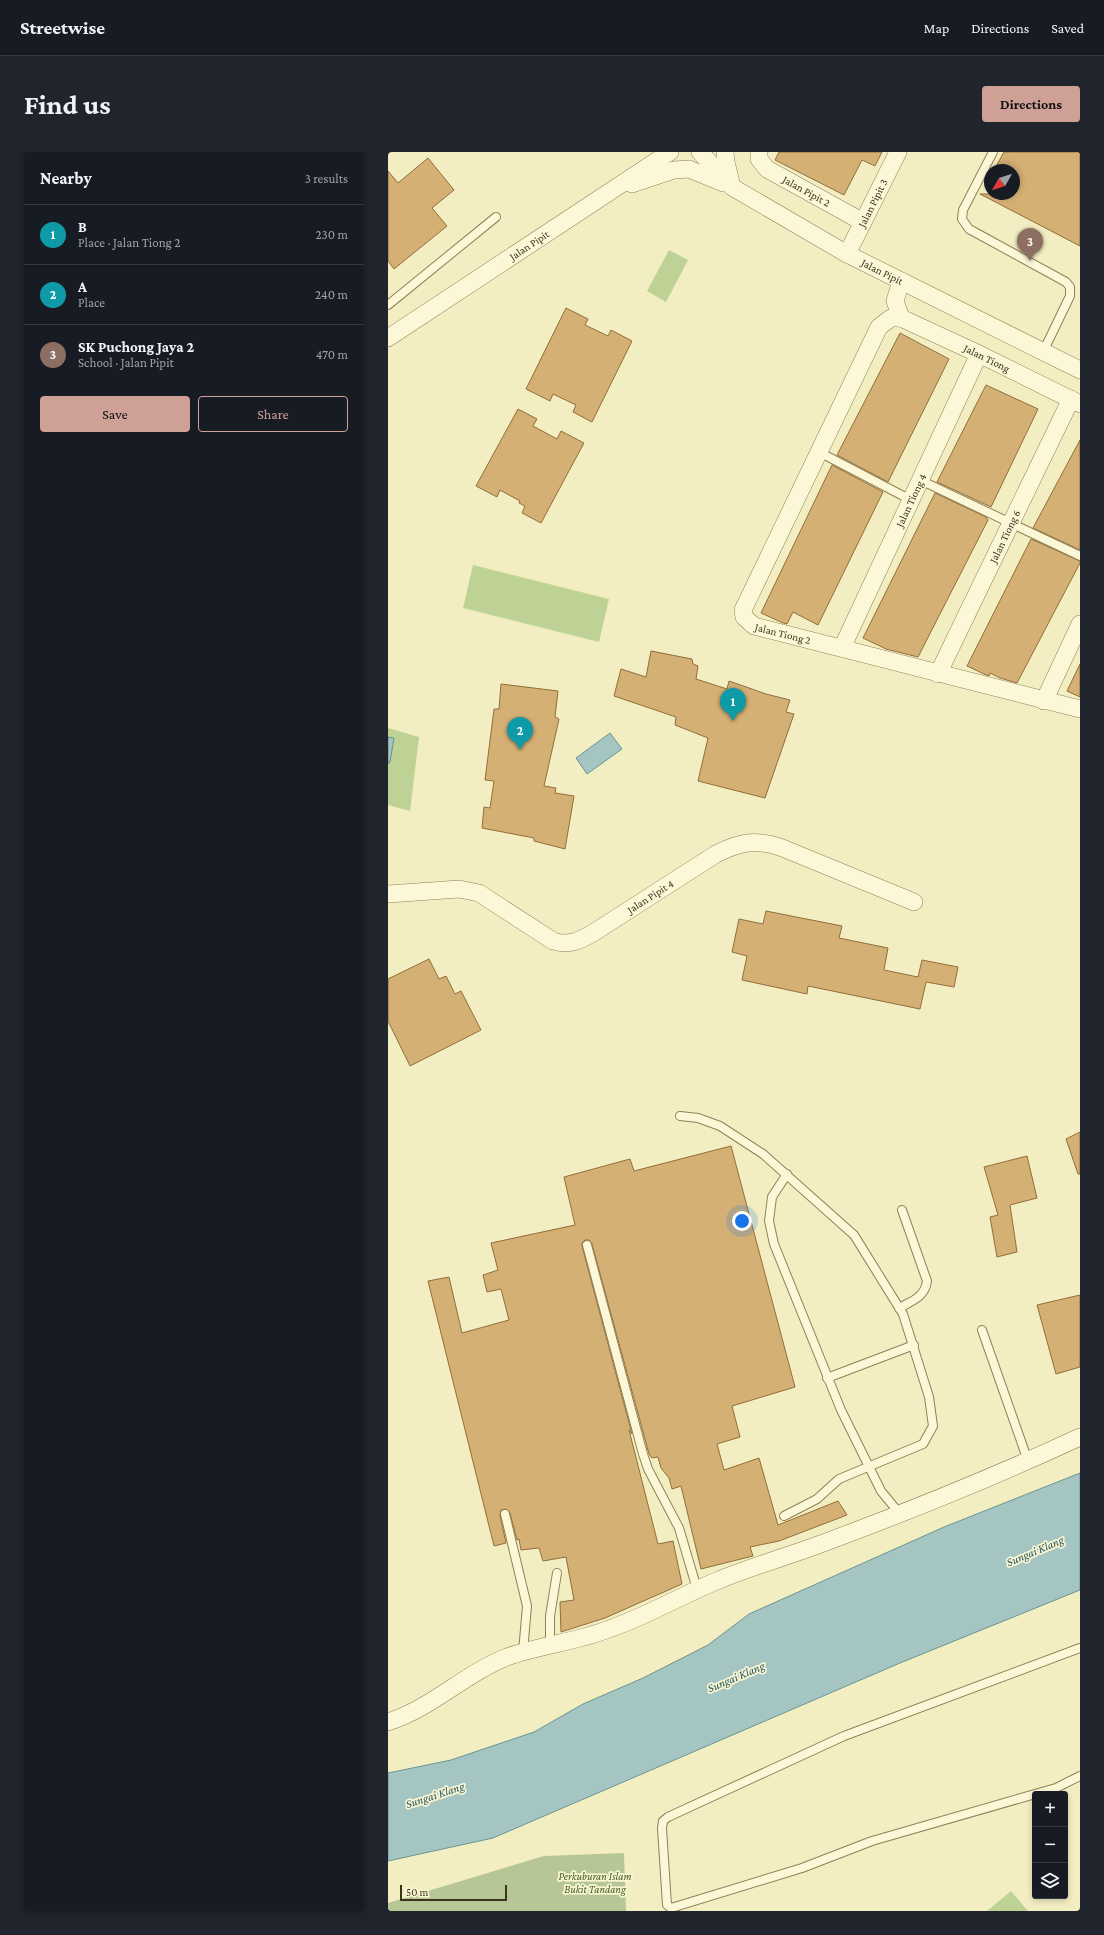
<!DOCTYPE html>
<meta charset="utf-8">
<style>
:root{--surface:#171b24;--page:#20242c;--text:#f1f3f6;--muted:#9ea1a6;--line:#363941;--accent:#cfa096}
body{margin:0;font-family:"Crimson Pro",serif;background:var(--page);color:var(--text)}
.controls{position:absolute;right:12px;bottom:12px;display:grid;overflow:hidden;border-radius:4px;box-shadow:0 2px 6px #0003}
.controls button{width:36px;height:36px;display:grid;place-items:center;padding:0;border:0;border-bottom:1px solid var(--line);background:var(--surface);color:var(--text);font:20px sans-serif}
.compass{position:absolute;left:596px;top:12px;width:36px;height:36px;border-radius:50%;background:var(--surface);box-shadow:0 2px 6px #0003;rotate:231deg}
.scale{position:absolute;left:12px;bottom:10px;width:107px;box-sizing:border-box;padding-left:4px;border:2px solid #3d331d;border-top:0;font-size:11px;line-height:14px;white-space:nowrap;color:#3d331d;-webkit-text-stroke:3px #f9f6d3;paint-order:stroke}
.you{position:absolute;left:354px;top:1069px;width:14px;height:14px;margin:-10px;border:3px solid #fff;border-radius:50%;background:#1a73e8;box-shadow:0 0 0 6px #1a73e833}
.badge{display:grid;place-items:center;width:26px;height:26px;border-radius:50%;background:var(--accent);color:#fff;font-size:13px;font-weight:700}
.pin{position:absolute;translate:-50% -33px;filter:drop-shadow(0 1px 2px #0008)}
.pin::after{content:'';position:absolute;top:21px;width:14px;height:12px;background:inherit;clip-path:polygon(0 0,100% 0,50% 100%)}
.list{margin:0;padding:0;list-style:none}
h2{display:flex;justify-content:space-between;align-items:center;height:52px;margin:0;padding:0 16px;font-size:17px}
h2 small{font-size:13px;font-weight:400;color:var(--muted)}
.list li{display:grid;grid-template-columns:26px 1fr auto;gap:12px;align-items:center;box-sizing:border-box;height:60px;padding:0 16px;border-top:1px solid var(--line)}
.list b{display:block;font-size:15px;white-space:nowrap}
.list p{margin:0;font-size:13px;white-space:nowrap;color:var(--muted)}
.list em{font-size:13px;font-style:normal;color:var(--muted)}
.actions{display:flex;gap:8px;padding:12px 16px}
.actions a{flex:1;padding:9px 0;border:1px solid var(--accent);border-radius:4px;text-align:center;font-size:14px;color:var(--accent)}
.actions .main{background:var(--accent);color:#111}
.icon{flex:none;width:22px;height:22px;fill:none;stroke:currentColor;stroke-width:2;stroke-linecap:round;stroke-linejoin:round}
.map{position:relative;flex:none;width:692px;height:1759px;overflow:hidden;border-radius:4px}
header{display:flex;align-items:center;gap:24px;box-sizing:border-box;height:56px;padding:0 20px;background:var(--surface);border-bottom:1px solid var(--line)}
header strong{font-size:19px}
nav{display:flex;gap:22px;margin-inline-start:auto;font-size:14px}
.intro{display:flex;align-items:center;justify-content:space-between;box-sizing:border-box;height:96px;padding:0 24px}
h1{margin:0;font-size:28px}
.button{padding:10px 18px;border-radius:4px;background:var(--accent);color:#111;font-size:14px;font-weight:700}
main{display:flex;gap:24px;padding:0 24px}
aside{flex:1;background:var(--surface);border-radius:4px;box-shadow:0 2px 6px #0003}
.map>svg:first-child{display:block}
.green{fill:#bfd295}
.cemetery{fill:#b6c695}
.water{fill:#a5c5c2;stroke:#6a9592}
.building{fill:#d5b074;stroke:#916e3a}
.lines{fill:none;stroke-linecap:round;stroke-linejoin:round}
.service-casing{stroke:#8f8057;stroke-width:10}
.minor-casing{stroke:#8f8057;stroke-width:18}
.service{stroke:#fcf8d7;stroke-width:8}
.minor{stroke:#fcf8d7;stroke-width:17}
.labels{text-anchor:middle;dominant-baseline:central;stroke-width:3.5;stroke-linejoin:round;paint-order:stroke}
.street-label{font-size:11px;fill:#3d331d;stroke:#f9f6d3}
.park-label{font-size:11px;font-style:italic;fill:#415c21;stroke:#f9f6d3}
.water-label{font-size:12px;font-style:italic;fill:#2a575e;stroke:#f9f6d3}
</style>
<header>
<strong>Streetwise</strong>
<nav><a>Map</a><a>Directions</a><a>Saved</a></nav>
</header>
<div class="intro"><h1>Find us</h1><a class="button">Directions</a></div>
<main>
<aside>
<h2>Nearby<small>3 results</small></h2>
<ul class="list">
<li><span class="badge" style="background:#0f9aa8">1</span><div><b>B</b><p>Place · Jalan Tiong 2</p></div><em>230 m</em></li>
<li><span class="badge" style="background:#0f9aa8">2</span><div><b>A</b><p>Place</p></div><em>240 m</em></li>
<li><span class="badge" style="background:#8d6e63">3</span><div><b>SK Puchong Jaya 2</b><p>School · Jalan Pipit</p></div><em>470 m</em></li>
</ul>
<div class="actions"><a class="main">Save</a><a>Share</a></div>
</aside>
<div class="map">
<svg width="692" height="1759" viewBox="0 0 692 1759">
<rect width="100%" height="100%" fill="#f3eec2"/>
<g class="green">
<path d="M281,98l19,10 -22,42 -19,-11z"/>
<path d="M85,413l136,34 -10,43 -136,-34z"/>
<path d="M0,576l31,9 -9,74 -22,-6z"/>
<path d="M623,1739l17,20h-41z"/>
</g>
<path class="cemetery" d="M236,1701l2,58h-238v-8l156,-47z"/>
<g class="water">
<path d="M222,581l12,16 -35,25 -11,-16z"/>
<path d="M0,585l6,1 -4,24 -2,2z"/>
<path d="M692,1321v117l-180,73 -407,175 -105,23v-88l63,-13 83,-28 49,-28 60,-26 65,-33 41,-31 195,-87z"/>
</g>
<g class="building">
<path d="M391,0h103l-7,14 -13,-6 -18,35 -69,-35z"/>
<path d="M616,0h76v94l-100,-52h34v-24h-20z"/>
<path d="M40,6l26,32 -22,18 15,18 -53,43 -6,-8v-90l10,12z"/>
<path d="M178,156l22,11 -3,6 23,11 3,-6 21,11 -40,81 -19,-10 3,-7 -23,-11 -3,7 -24,-12z"/>
<path d="M512,181l49,26 -61,123 -51,-27z"/>
<path d="M598,233l52,24 -47,98 -54,-25z"/>
<path d="M130,257l19,10 -4,7 24,13 4,-8 23,12 -43,80 -19,-10 3,-7 -6,-3 1,-2 -20,-11 -3,7 -21,-11z"/>
<path d="M692,288v110l-47,-22z"/>
<path d="M444,313l51,27 -65,133 -25,-13 -6,12 -4,-1 -22,-10z"/>
<path d="M547,341l51,24 2,3 -70,137 -32,-8 -23,-11z"/>
<path d="M643,387l49,22v2l-63,120 -17,-5 -10,-5 -1,3 -5,-2 -17,-8z"/>
<path d="M263,499l41,8 1,5 5,2 -2,13 31,10 2,-8 37,13 24,6 -4,12 8,2 -29,84 -67,-17 10,-43 -33,-13 1,-8 -62,-21 7,-27 25,8z"/>
<path d="M692,512v33l-13,-6z"/>
<path d="M113,532l57,7 -3,26 4,2 -15,67 12,2 -1,5 19,3 -9,53 -31,-8v-3l-52,-10 2,-21 6,1 4,-27 -9,-1 9,-71h5z"/>
<path d="M378,759l76,15 -3,12 49,10 -4,22 34,7 4,-17 36,7 -4,20 -28,-5 -6,27 -112,-23 -1,8 -65,-14 5,-24 -15,-4 7,-33 24,5z"/>
<path d="M41,807l10,20 7,-3 9,18 6,-3 20,39 -71,36 -22,-45v-42z"/>
<path d="M692,980v42h-2l-12,-35z"/>
<path d="M343,994l64,241 -63,19 8,31 -23,7 7,26 35,-12 19,67 60,-24 9,14 -68,26 -29,6 3,9 -52,13 -20,-83 -9,3 -3,-11 -8,-10 -3,-11 -6,1 -3,-4 -57,-210 -3,-4h-4l-3,3v3l50,188 -3,-4 29,114 15,-3 9,43 -77,34 -44,14 -1,-30 14,-2 -8,-43 -23,4 -4,-13 -18,2 -2,-11 -2,1 -7,-27 -4,-4 -5,1 -1,5 6,28 -12,3 -66,-265 21,-4 13,56 47,-13 -8,-31 -14,3 -4,-17 15,-5 -7,-27 84,-18 -11,-48 66,-18 4,12z"/>
<path d="M639,1004l10,42 -27,7 7,47 -20,5 -7,-40 8,-2 -14,-48z"/>
<path d="M692,1143v72l-24,7 -19,-69z"/>
</g>
<g class="lines">
<defs>
<g id="service">
<path d="M605,0l-30,58 -1,9 7,10 97,53 4,5v9l-27,56"/>
<path d="M0,153l108,-88"/>
<path d="M431,300l92,48"/>
<path d="M532,328l160,76"/>
<path d="M292,964l18,2 22,8 43,28 91,81 49,79 26,83 4,29 -10,18 -84,35 -22,20 -33,17"/>
<path d="M399,1022l-15,23 -3,24 5,23 67,166 40,81 19,23"/>
<path d="M199,1093l56,209 5,15 31,59 18,61"/>
<path d="M511,1156c13,-7 26,-11 28,-27l-25,-71"/>
<path d="M594,1178l46,131"/>
<path d="M439,1226l87,-33"/>
<path d="M117,1362l22,92 -4,46"/>
<path d="M160,1494l2,-8v-22l7,-43"/>
<path d="M692,1496l-236,88 -176,81 -5,4 -1,7 5,77 4,3 131,-40 70,-27 184,-53 24,-12"/>
</g>
<g id="minor">
<path id="s1" d="M312,0l32,35 115,67 233,116"/>
<path d="M337,0l1,10 6,25"/>
<path id="s2" d="M371,0v7l8,10 96,53"/>
<path d="M244,32l42,-14 15,-1 34,14"/>
<path id="s3" d="M459,102l51,-102"/>
<path d="M513,129l-6,20 6,17"/>
<path id="s4" d="M0,186l282,-186"/>
<path id="s5" d="M692,252l-101,-50 -78,-36h-10l-12,9 -136,283 1,7 10,9 326,83"/>
<path id="s6" d="M454,496l137,-294"/>
<path id="s7" d="M550,522l133,-275"/>
<path d="M656,549l36,-77"/>
<path id="s8" d="M0,742l71,-5 20,4 74,48c16,5 26,0 40,-8l123,-79c24,-12 38,-15 64,-7l134,55"/>
<path d="M0,1570c44,-14 76,-48 119,-65 33,-12 69,-15 102,-28 38,-13 73,-34 110,-49 32,-13 66,-23 99,-35 89,-33 176,-68 262,-108"/>
</g>
</defs>
<use href="#service" class="service-casing"/>
<use href="#minor" class="minor-casing"/>
<use href="#service" class="service"/>
<use href="#minor" class="minor"/>
</g>
<g class="labels">
<g class="street-label">
<text stroke="none"><textPath href="#s2" startOffset="65">Jalan Pipit 2</textPath></text>
<text stroke="none"><textPath href="#s3" startOffset="57">Jalan Pipit 3</textPath></text>
<text stroke="none"><textPath href="#s4" startOffset="169">Jalan Pipit</textPath></text>
<text stroke="none"><textPath href="#s1" startOffset="220">Jalan Pipit</textPath></text>
<text transform="translate(599 206) rotate(26)">Jalan Tiong</text>
<text stroke="none"><textPath href="#s6" startOffset="163">Jalan Tiong 4</textPath></text>
<text stroke="none"><textPath href="#s7" startOffset="153">Jalan Tiong 6</textPath></text>
<text stroke="none"><textPath href="#s5" startOffset="588">Jalan Tiong 2</textPath></text>
<text stroke="none"><textPath href="#s8" startOffset="290">Jalan Pipit 4</textPath></text>
</g>
<g class="park-label">
<text x="207" y="1724">Perkuburan Islam<tspan x="207" dy="13">Bukit Tandang</tspan></text>
</g>
<g class="water-label">
<text transform="translate(647 1399) rotate(-23)">Sungai Klang</text>
<text transform="translate(348 1525) rotate(-23)">Sungai Klang</text>
<text transform="translate(47 1643) rotate(-18)">Sungai Klang</text>
</g>
</g>
</svg>
<div class="controls">
<button>+</button>
<button>−</button>
<button><svg class="icon" aria-label="layers" viewBox="0 0 24 24"><path d="M12 4l9 5-9 5-9-5zM3 14l9 5 9-5"/></svg></button>
</div>
<svg class="compass" viewBox="-18 -18 36 36"><path d="M0-13l5 13h-10z" fill="#e53935"/><path d="M0 13l5-13h-10z" fill="#9ea1a6"/></svg>
<div class="scale">50 m</div>
<div class="you"></div>
<div class="pin badge" style="left:345px;top:569px;background:#0f9aa8">1</div>
<div class="pin badge" style="left:132px;top:598px;background:#0f9aa8">2</div>
<div class="pin badge" style="left:642px;top:109px;background:#8d6e63">3</div>
</div>
</main>
